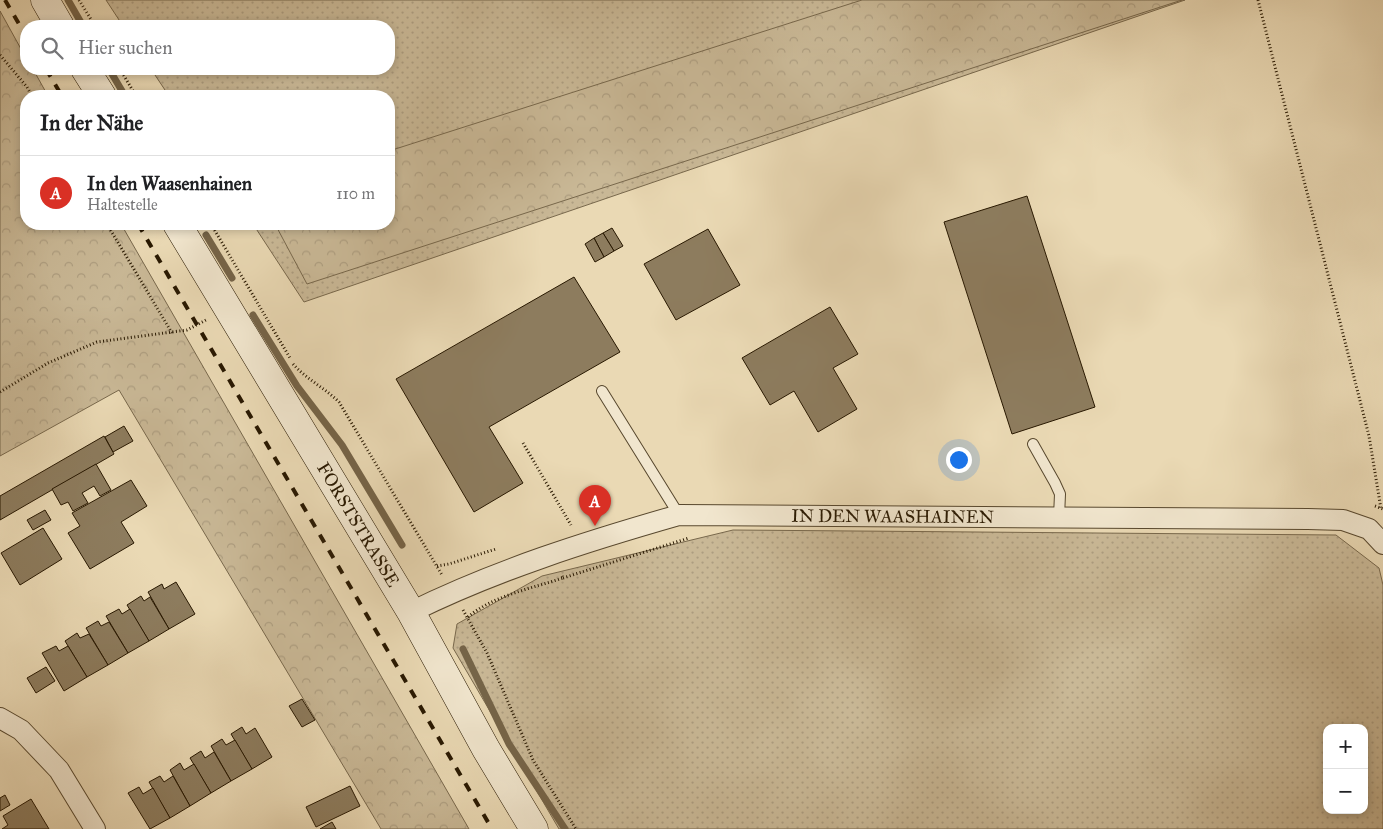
<!DOCTYPE html>
<html lang="de">
<meta charset="utf-8">
<style>
:root{--surface:#fff;--page:#f6f6f6;--text:#202124;--muted:#757577;--line:#e0e0e0;--accent:#d93025}
body{margin:0;font-family:"IM FELL Great Primer",serif;background:var(--page);color:var(--text)}
.controls{position:absolute;right:15px;bottom:15px;display:grid;overflow:hidden;border-radius:10px;box-shadow:0 2px 8px #0003}
.controls button{width:45px;height:45px;display:grid;place-items:center;padding:0;border:0;border-bottom:1px solid var(--line);background:var(--surface);color:var(--text);font:25px sans-serif}
.you{position:absolute;left:958px;top:459px;width:18px;height:18px;margin:-12px;border:4px solid #fff;border-radius:50%;background:#1a73e8;box-shadow:0 0 0 8px #1a73e833}
.badge{display:grid;place-items:center;width:32px;height:32px;border-radius:50%;background:var(--accent);color:#fff;font-size:16px;font-weight:700}
.pin{position:absolute;translate:-50% -41px;filter:drop-shadow(0 1px 2px #0008)}
.pin::after{content:'';position:absolute;top:26px;width:18px;height:15px;background:inherit;clip-path:polygon(0 0,100% 0,50% 100%)}
.list{margin:0;padding:0;list-style:none}
h2{display:flex;justify-content:space-between;align-items:center;height:65px;margin:0;padding:0 20px;font-size:21px}
h2 small{font-size:16px;font-weight:400;color:var(--muted)}
.list li{display:grid;grid-template-columns:32px 1fr auto;gap:15px;align-items:center;box-sizing:border-box;height:75px;padding:0 20px;border-top:1px solid var(--line)}
.list b{display:block;font-size:19px;white-space:nowrap}
.list p{margin:0;font-size:16px;white-space:nowrap;color:var(--muted)}
.list em{font-size:16px;font-style:normal;color:var(--muted)}
.icon{flex:none;width:28px;height:28px;fill:none;stroke:currentColor;stroke-width:2;stroke-linecap:round;stroke-linejoin:round}
.map{position:relative;flex:none;width:1383px;height:829px;overflow:hidden}
.search{position:absolute;background:var(--surface);box-shadow:0 2px 8px #0003;left:20px;top:20px;width:375px;height:55px;display:flex;align-items:center;gap:12px;box-sizing:border-box;padding:0 18px;border-radius:20px;color:var(--muted);font-size:19px}
.panel{position:absolute;background:var(--surface);box-shadow:0 2px 8px #0003;left:20px;top:90px;width:375px;height:140px;border-radius:20px}
.map>svg:first-child{display:block}
.grass{fill:url(#grass-dots);stroke:#78684c;fill-rule:evenodd}
.forest{fill:url(#forest-crowns);stroke:#78684c}
.lines{fill:none;stroke-linecap:round;stroke-linejoin:round}
.stream{stroke:#756448;stroke-width:7}
.building{fill:#8d7c5e;stroke:#281801}
.lane-casing{stroke:#58482e;stroke-width:12}
.street-casing{stroke:#58482e;stroke-width:22}
.secondary-casing{stroke:#281801;stroke-width:29}
.path{stroke:#281801;stroke-width:3;stroke-dasharray:1 2.5;stroke-linecap:butt}
.lane{stroke:#f1e6ce;stroke-width:10}
.street{stroke:#f1e6ce;stroke-width:20}
.secondary{stroke:#f1e6ce;stroke-width:28}
.rail{stroke:#281801;stroke-width:4;stroke-dasharray:9 9;stroke-linecap:butt}
.labels{text-anchor:middle;dominant-baseline:central;stroke-width:4.5;stroke-linejoin:round;paint-order:stroke}
.street-label{font-size:18px;fill:#281801;stroke:#f1e6ce}
</style>
<div class="map">
<svg width="1383" height="829" viewBox="0 0 1383 829">
<defs>
<pattern id="grass-dots" width="8" height="8" patternUnits="userSpaceOnUse" patternTransform="scale(1.25)"><rect width="8" height="8" fill="#c9b896"/><path d="M2 2h.1M6 6h.1" fill="none" stroke="#ad9d80" stroke-width="1.8" stroke-linecap="round"/></pattern>
<pattern id="forest-crowns" width="20" height="18" patternUnits="userSpaceOnUse" patternTransform="scale(1.25)"><rect width="20" height="18" fill="#c9b896"/><path d="M2 6a3 3 0 1 1 6 0M12 15a3 3 0 1 1 6 0" fill="none" stroke="#ad9d80"/></pattern>
</defs>
<rect width="100%" height="100%" fill="#ead9b4"/>
<filter id="stains"><feTurbulence type="fractalNoise" baseFrequency=".004" numOctaves="4"/><feColorMatrix values="0 0 0 0 .2 0 0 0 0 .09 0 0 0 0 .02 0 0 0 .5 -.17"/></filter>
<radialGradient id="worn" r=".72"><stop offset=".6" stop-color="#630" stop-opacity="0"/><stop offset="1" stop-color="#630" stop-opacity=".3"/></radialGradient>
<g class="grass">
<path d="M106,0h1079l-881,302 -51,-78h136v-128h-220l-18,-27h238v-43h-266z"/>
<path d="M733,530l603,5 43,33 4,17v244h-824l-106,-181 4,-24 85,-48zM1327,728h37v82h-37z"/>
</g>
<g class="forest">
<path d="M862,0h320l-875,284 -32,-60h114v-73z"/>
<path d="M0,11l26,47v11h7l15,27h-22v128h95l348,605h-88l-262,-439 -119,66z"/>
</g>
<g class="lines">
<g class="stream">
<path d="M68,0l15,26"/>
<path d="M109,69l16,27"/>
<path d="M206,235l26,43"/>
<path d="M253,315l44,71 45,59 60,100"/>
<path d="M463,649l46,95 56,85"/>
</g>
</g>
<g class="building">
<path d="M1027,196l68,211 -83,27 -68,-212z"/>
<path d="M612,228l11,18 -9,5 -11,-18z"/>
<path d="M708,229l32,56 -64,35 -32,-56z"/>
<path d="M603,233l11,18 -10,6 -10,-19z"/>
<path d="M594,238l10,19 -9,5 -10,-18z"/>
<path d="M574,277l46,75 -131,75 34,56 -49,29 -78,-133z"/>
<path d="M830,307l28,47 -25,14 24,41 -39,23 -24,-41 -24,14 -28,-47z"/>
<path d="M124,426l9,15 -20,11 -8,-15z"/>
<path d="M104,436l10,18 -114,66v-24z"/>
<path d="M96,464l15,26 -11,6 -6,-10 -12,7 6,10 -15,8 -5,-9 -7,3 -9,-16z"/>
<path d="M131,480l16,26 -26,16 13,21 -44,26 -22,-36 12,-7 -8,-13z"/>
<path d="M45,510l6,10 -18,10 -6,-10z"/>
<path d="M43,528l19,31 -42,26 -19,-32z"/>
<path d="M176,582l19,32 -26,15 -21,-37 14,-8 2,5z"/>
<path d="M141,596l3,5 6,-4 19,32 -20,12 -22,-36z"/>
<path d="M119,609l3,5 8,-5 19,32 -21,12 -22,-37z"/>
<path d="M98,621l3,5 8,-4 19,31 -20,12 -22,-37z"/>
<path d="M77,633l3,5 9,-4 19,31 -21,12 -22,-36z"/>
<path d="M56,646l3,5 9,-5 19,31 -23,14 -22,-38z"/>
<path d="M46,667l9,14 -19,12 -9,-15z"/>
<path d="M302,699l13,21 -13,7 -13,-21z"/>
<path d="M242,727l4,7 9,-6 17,29 -20,12 -21,-35z"/>
<path d="M222,739l4,6 9,-5 17,29 -21,12 -20,-35z"/>
<path d="M201,751l4,7 9,-6 17,29 -20,12 -21,-35z"/>
<path d="M180,763l4,7 10,-6 17,29 -21,13 -20,-36z"/>
<path d="M160,776l4,6 9,-6 17,30 -20,12 -21,-36z"/>
<path d="M350,786l10,20 -44,21 -10,-20z"/>
<path d="M139,787l4,7 10,-6 17,30 -20,11 -22,-36z"/>
<path d="M5,795l5,10 -10,6v-13z"/>
<path d="M31,799l18,30h-47l6,-4 -5,-9z"/>
<path d="M332,822l4,7h-16z"/>
</g>
<g class="lines">
<defs>
<g id="lane">
<path d="M602,391l77,124"/>
<path d="M1033,444l22,39 5,11 -1,23"/>
</g>
<g id="street">
<path id="s1" d="M411,612c85,-42 177,-71 268,-97l629,4 35,1 26,9 14,15"/>
<path d="M0,718l21,12 38,40 36,59"/>
</g>
<g id="secondary">
<path d="M45,0l15,26"/>
<path d="M85,69l17,27"/>
<path id="s2" d="M177,224l234,388 75,137 48,80"/>
</g>
</defs>
<use href="#lane" class="lane-casing"/>
<use href="#street" class="street-casing"/>
<use href="#secondary" class="secondary-casing"/>
<g class="path">
<path d="M79,0l16,26"/>
<path d="M1258,0l111,436 12,73"/>
<path d="M0,55l27,32 5,9"/>
<path d="M120,69l16,27"/>
<path d="M107,224l65,109"/>
<path d="M211,224l79,134"/>
<path d="M293,364c13,15 32,24 46,38l103,173"/>
<path d="M0,392l48,-29 49,-21 90,-12 19,-10"/>
<path d="M523,443l48,82"/>
<path d="M1375,506l8,3"/>
<path d="M437,566l12,-2 47,-15"/>
<path d="M563,578l126,-40"/>
<path d="M463,610l24,43 46,107 43,69"/>
<path d="M468,617c24,-21 65,-29 95,-39l-1,-2"/>
</g>
<use href="#lane" class="lane"/>
<use href="#street" class="street"/>
<use href="#secondary" class="secondary"/>
<g class="rail">
<path d="M5,0l21,36"/>
<path d="M46,69l16,27"/>
<path d="M138,224l354,605"/>
</g>
</g>
<g class="labels">
<g class="street-label">
<text stroke="none"><textPath href="#s1" startOffset="499">IN DEN WAASHAINEN</textPath></text>
<text stroke="none"><textPath href="#s2" startOffset="351">FORSTSTRASSE</textPath></text>
</g>
</g>
<rect width="100%" height="100%" filter="url(#stains)"/>
<rect width="100%" height="100%" fill="url(#worn)"/>
</svg>
<div class="controls">
<button>+</button>
<button>−</button>
</div>
<div class="you"></div>
<div class="pin badge" style="left:595px;top:526px">A</div>
<div class="search"><svg class="icon" aria-label="search" viewBox="0 0 24 24"><circle cx="10" cy="10" r="6"/><path d="M15 15l6 6"/></svg>Hier suchen</div>
<section class="panel">
<h2>In der Nähe<small></small></h2>
<ul class="list">
<li><span class="badge">A</span><div><b>In den Waasenhainen</b><p>Haltestelle</p></div><em>110 m</em></li>
</ul>
</section>
</div>
